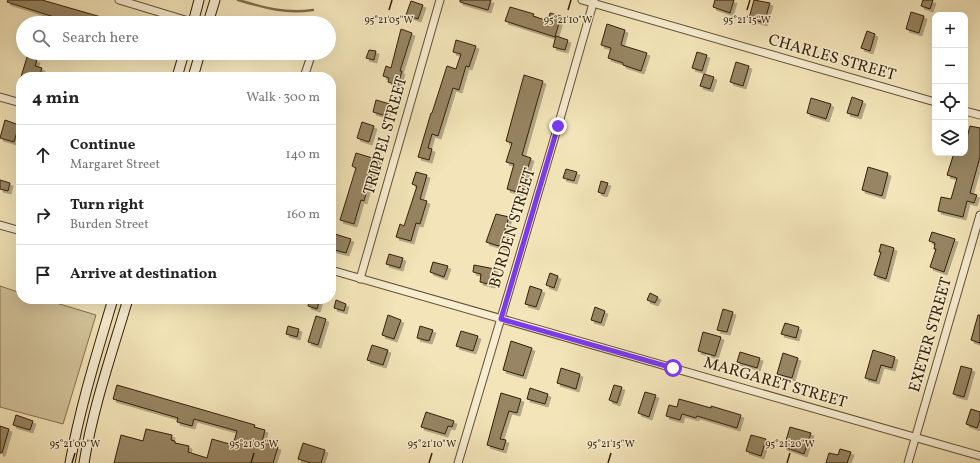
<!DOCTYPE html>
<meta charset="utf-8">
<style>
:root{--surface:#fff;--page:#f6f6f6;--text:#222;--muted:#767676;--line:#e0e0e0}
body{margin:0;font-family:Vollkorn,serif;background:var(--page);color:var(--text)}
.controls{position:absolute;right:12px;top:12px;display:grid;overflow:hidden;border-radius:8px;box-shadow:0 4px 16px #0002}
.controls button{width:36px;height:36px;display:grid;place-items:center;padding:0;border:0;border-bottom:1px solid var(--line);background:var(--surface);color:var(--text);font:20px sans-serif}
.stop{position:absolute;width:12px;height:12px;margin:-9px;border:3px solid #7c3aed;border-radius:50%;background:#fff}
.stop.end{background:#7c3aed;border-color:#fff;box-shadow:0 1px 4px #0008}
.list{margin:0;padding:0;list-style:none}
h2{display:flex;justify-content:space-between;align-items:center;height:52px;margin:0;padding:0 16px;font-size:17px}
h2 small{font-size:13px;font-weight:400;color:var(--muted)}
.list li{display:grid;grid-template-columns:26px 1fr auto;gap:12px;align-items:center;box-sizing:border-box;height:60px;padding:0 16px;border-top:1px solid var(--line)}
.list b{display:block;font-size:15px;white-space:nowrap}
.list p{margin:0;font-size:13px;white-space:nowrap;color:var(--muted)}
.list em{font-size:13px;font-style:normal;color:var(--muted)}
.icon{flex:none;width:22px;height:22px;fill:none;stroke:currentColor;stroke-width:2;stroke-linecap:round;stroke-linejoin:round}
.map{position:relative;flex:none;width:980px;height:463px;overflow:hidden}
.search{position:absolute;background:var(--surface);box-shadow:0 4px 16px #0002;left:16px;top:16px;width:320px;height:44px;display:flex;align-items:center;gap:10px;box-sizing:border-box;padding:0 14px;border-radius:22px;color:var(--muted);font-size:15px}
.panel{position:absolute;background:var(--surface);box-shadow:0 4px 16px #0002;left:16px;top:72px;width:320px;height:232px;border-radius:16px}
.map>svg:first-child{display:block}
.green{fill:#d3c39b;stroke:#847050}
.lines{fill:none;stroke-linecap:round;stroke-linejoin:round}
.stream{stroke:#806d4d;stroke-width:2.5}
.building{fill:#978563;stroke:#341e06;filter:url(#shadow)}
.minor-casing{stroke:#645033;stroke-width:9}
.secondary-casing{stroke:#341e06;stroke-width:11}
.minor{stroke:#f7eed2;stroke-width:7}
.secondary{stroke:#f7eed2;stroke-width:9}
.route{stroke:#7c3aed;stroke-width:5}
.ticks{fill:none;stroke:#341e06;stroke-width:1.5}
.labels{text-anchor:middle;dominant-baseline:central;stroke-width:3;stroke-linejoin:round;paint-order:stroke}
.street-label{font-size:16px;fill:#341e06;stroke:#f7eed2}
.ticks-label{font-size:10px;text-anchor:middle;fill:#341e06;stroke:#f7eed2;stroke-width:3;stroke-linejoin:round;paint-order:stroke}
</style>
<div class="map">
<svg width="980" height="463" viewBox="0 0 980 463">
<defs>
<filter id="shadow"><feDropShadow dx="3" dy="3" stdDeviation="0" flood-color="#0004"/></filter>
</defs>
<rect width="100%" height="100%" fill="#f3e5b9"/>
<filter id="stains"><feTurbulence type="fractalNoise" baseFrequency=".005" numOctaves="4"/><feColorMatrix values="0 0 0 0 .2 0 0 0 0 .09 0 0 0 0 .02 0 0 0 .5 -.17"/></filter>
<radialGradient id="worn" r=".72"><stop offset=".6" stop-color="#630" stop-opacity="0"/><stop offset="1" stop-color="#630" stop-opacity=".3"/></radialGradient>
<path class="green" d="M0,286l21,7v6h22l53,16 -33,109 -63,-17z"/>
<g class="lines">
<path class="stream" d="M238,0c28,8 46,14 75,10"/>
</g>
<g class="building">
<path d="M8,0h34l73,21v2h-42l-66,-21z"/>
<path d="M460,0h31l-3,10 -28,-8z"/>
<path d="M715,0h19l-4,13 -17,-6z"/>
<path d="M754,0l16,3 -6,20 -15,-5z"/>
<path d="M923,0h10l-3,9 -9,-3z"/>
<path d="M411,1l12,4 -5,14 -12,-4z"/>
<path d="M510,7l24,7 -1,2 15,5 2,-8 11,3 -6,21 -50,-16z"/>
<path d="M911,12l13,4 -5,17 -13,-4z"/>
<path d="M607,24l18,6 -4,15 26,8 -6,18 -18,-6v-2l-15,-5 3,-10 -10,-3z"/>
<path d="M401,29l11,4 -12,38h2l-4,14 -10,-3 1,-4 -6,-2 3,-10 5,2z"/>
<path d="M867,31l8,3 -5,17 -9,-3z"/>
<path d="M556,36l12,4 -3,10 -12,-3z"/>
<path d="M456,40l20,6 -7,21 -3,-1 -7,24 -6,-2 -15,48 -6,-2 -4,14 4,1 -3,11 -11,-3 13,-44h1l15,-47 9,3 5,-15 -8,-2z"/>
<path d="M369,50l7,1 -2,9 -8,-2z"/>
<path d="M697,52l10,3 -5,16 -10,-3z"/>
<path d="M27,57l10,3 -2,6 7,2 -3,9h-18z"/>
<path d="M736,62l13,4 -6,20 -13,-4z"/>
<path d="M704,74l10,3 -4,12 -10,-3z"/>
<path d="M524,75l19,6 -21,74 9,3 -11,35 -13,-4 7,-25 -8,-2 6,-19 -6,-2z"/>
<path d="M852,97l11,4 -5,15 -11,-3z"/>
<path d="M811,98l20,6 -5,15 -19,-6z"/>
<path d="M376,100l14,4 -4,12 -13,-4z"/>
<path d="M5,120l14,5 -5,17 -14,-4z"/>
<path d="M362,122l12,4 -5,16 -12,-4z"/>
<path d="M970,126l10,2v29l-10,36 7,2 -3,8 -7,-2 -4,16 -25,-6 3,-14 10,2 6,-21 -10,-3 7,-22h11v-8z"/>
<path d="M356,153l23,7 -4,14 -3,-1 -8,28 -3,-1 -7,24 -14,-4 16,-52 -4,-2z"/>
<path d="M868,167l20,6 -6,23 -20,-6z"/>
<path d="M566,169l11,3 -3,9 -11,-3z"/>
<path d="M416,172l11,3 -7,24 7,2 -7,23 -4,-1 -5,18 -15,-4 4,-13 4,2 13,-40 -5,-2z"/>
<path d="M0,180l10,3 -2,8 -8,-2z"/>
<path d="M601,181l7,2 -4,11 -6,-2z"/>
<path d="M496,214l13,3 -6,19 6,2 -4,10 -19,-6z"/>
<path d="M932,232l23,7 -11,33 -14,-5 6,-18h-2l1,-6 -6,-2z"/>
<path d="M335,234l16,5 -5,14 -15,-4z"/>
<path d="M881,244l13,4 -8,31 -12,-4 7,-23h-2z"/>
<path d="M389,254l14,4 -3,10 -14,-4z"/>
<path d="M433,262l15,4 -4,11 -14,-5z"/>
<path d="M474,265l21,4 -3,16 -12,-3 1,-8 -8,-2z"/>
<path d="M550,273l8,3 -4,12 -8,-3z"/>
<path d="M530,286l12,4 -6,17 -11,-3z"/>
<path d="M650,293l8,4 -3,6 -8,-3z"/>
<path d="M310,299h10l-3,10 -9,-3z"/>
<path d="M336,300l10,4 -2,7 -10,-3z"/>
<path d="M595,307l10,4 -4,12 -10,-3z"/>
<path d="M723,309l10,3 -6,20 -10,-2z"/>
<path d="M388,315l13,5 -7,19 -12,-4z"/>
<path d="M978,315h2v28l-9,-3z"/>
<path d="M316,316l10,3 -8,26 -10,-3z"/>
<path d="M785,323l14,4 -3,11 -15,-4z"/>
<path d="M288,326l11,3 -2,8 -11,-3z"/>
<path d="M420,326l13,4 -4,11 -12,-3z"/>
<path d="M461,331l17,5 -5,15 -17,-5z"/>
<path d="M703,332l18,5 -6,19 -17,-5z"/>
<path d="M511,341l21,7 -9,28 -20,-6z"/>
<path d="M372,345l16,5 -5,15 -16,-5z"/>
<path d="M873,350l22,7 -3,11 -11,-3 -5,16 -11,-3z"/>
<path d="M740,352l20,6 -3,10 -20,-6z"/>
<path d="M783,353l15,5 -6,20 -15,-4z"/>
<path d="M961,366l11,3 -8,28 -11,-3z"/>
<path d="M561,368l19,6 -4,15 -19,-6z"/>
<path d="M117,385l138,40 -1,2 11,3 -3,12 16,5 -5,16h-159l7,-28 22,6 3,-12 26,6 -1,5 4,1v2l14,3 -1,6 19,6 5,-19 21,6 4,-14 -43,-12 -2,7 -15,-4 1,-4 -65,-19z"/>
<path d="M614,385l8,2 -5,16 -8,-3z"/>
<path d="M530,388l18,6 -3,10 -18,-5z"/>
<path d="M645,392l11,3 -7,22 -11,-4z"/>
<path d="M501,393l20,6 -4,14 -8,-2 -9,28 6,1 -3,10 -16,-5z"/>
<path d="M679,399l32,9v-2l30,9 -4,13 -40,-12 -1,2 -14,-4 -2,6 -14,-4 3,-11 8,2z"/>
<path d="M971,409l9,3v8l-3,8 -11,-4z"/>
<path d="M426,412l28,9 -2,6 -4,-1 -3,8 -24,-7z"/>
<path d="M16,415l17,6 -3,9 -17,-5z"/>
<path d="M0,426l9,3 -7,24h-2z"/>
<path d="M790,427l21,6 -7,21 -20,-7z"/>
<path d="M751,435l15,4 -5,17 -15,-5z"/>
<path d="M303,443l22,7 -4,13h-10l-13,-4z"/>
<path d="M840,449l11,3 -4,11h-21l3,-10 9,2z"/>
</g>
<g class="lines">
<defs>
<g id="minor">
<path d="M119,0l76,23"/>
<path d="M582,0l353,102"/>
<path d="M304,77l8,-24"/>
<path d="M0,97l21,6"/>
<path d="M965,111l15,4"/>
<path d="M0,225l21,6"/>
<path d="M331,270l649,186"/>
<path d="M360,279l80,-279"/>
<path d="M458,463l100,-337 36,-126"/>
<path d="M908,463l72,-248"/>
</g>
<g id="secondary">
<path d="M193,23l6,-23"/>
<path d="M208,23l7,-23"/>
<path d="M177,77l7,-24"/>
<path d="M193,77l7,-24"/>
<path d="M70,463c10,-56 27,-110 43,-164"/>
<path d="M84,463c9,-56 28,-110 44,-164"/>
</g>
</defs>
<use href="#minor" class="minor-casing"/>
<use href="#secondary" class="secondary-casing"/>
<use href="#minor" class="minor"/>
<use href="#secondary" class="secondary"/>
</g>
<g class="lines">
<path class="route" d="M558,126l-57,193 172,49"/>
</g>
<path class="ticks" d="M389,10l3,-10M568,10l3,-10M747,10l3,-10M72,463l3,-10M251,463l3,-10M429,463l3,-10M608,463l3,-10M787,463l3,-10"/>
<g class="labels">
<g class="street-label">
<text transform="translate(832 58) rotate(16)">CHARLES STREET</text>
<text transform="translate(386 136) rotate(-74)">TRIPPEL STREET</text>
<text transform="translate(513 228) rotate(-73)">BURDEN STREET</text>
<text transform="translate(931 335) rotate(-74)">EXETER STREET</text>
<text transform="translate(775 383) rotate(16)">MARGARET STREET</text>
</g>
</g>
<g class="ticks-label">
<text x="389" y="23">95°21'05"W</text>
<text x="568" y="23">95°21'10"W</text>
<text x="747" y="23">95°21'15"W</text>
<text x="75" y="447">95°21'00"W</text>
<text x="254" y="447">95°21'05"W</text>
<text x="432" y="447">95°21'10"W</text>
<text x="611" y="447">95°21'15"W</text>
<text x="790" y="447">95°21'20"W</text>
</g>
<rect width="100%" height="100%" filter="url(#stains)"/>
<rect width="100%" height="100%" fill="url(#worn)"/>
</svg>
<div class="controls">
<button>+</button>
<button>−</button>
<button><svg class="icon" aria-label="locate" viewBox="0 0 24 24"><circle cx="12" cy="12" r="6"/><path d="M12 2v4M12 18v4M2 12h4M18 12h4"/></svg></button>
<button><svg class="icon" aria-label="layers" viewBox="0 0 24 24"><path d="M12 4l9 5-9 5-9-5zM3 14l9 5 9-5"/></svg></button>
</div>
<div class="stop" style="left:673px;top:368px"></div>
<div class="stop end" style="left:558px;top:126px"></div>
<div class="search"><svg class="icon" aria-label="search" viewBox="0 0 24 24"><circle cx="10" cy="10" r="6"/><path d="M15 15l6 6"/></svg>Search here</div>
<section class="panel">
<h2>4 min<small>Walk · 300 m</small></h2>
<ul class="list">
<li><svg class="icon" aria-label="ahead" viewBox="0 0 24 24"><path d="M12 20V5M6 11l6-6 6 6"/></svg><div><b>Continue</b><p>Margaret Street</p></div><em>140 m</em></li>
<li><svg class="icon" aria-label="right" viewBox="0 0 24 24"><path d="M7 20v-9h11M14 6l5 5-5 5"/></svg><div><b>Turn right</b><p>Burden Street</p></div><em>160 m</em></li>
<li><svg class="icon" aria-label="arrive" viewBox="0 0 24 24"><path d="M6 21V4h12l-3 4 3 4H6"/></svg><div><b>Arrive at destination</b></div></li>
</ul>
</section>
</div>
